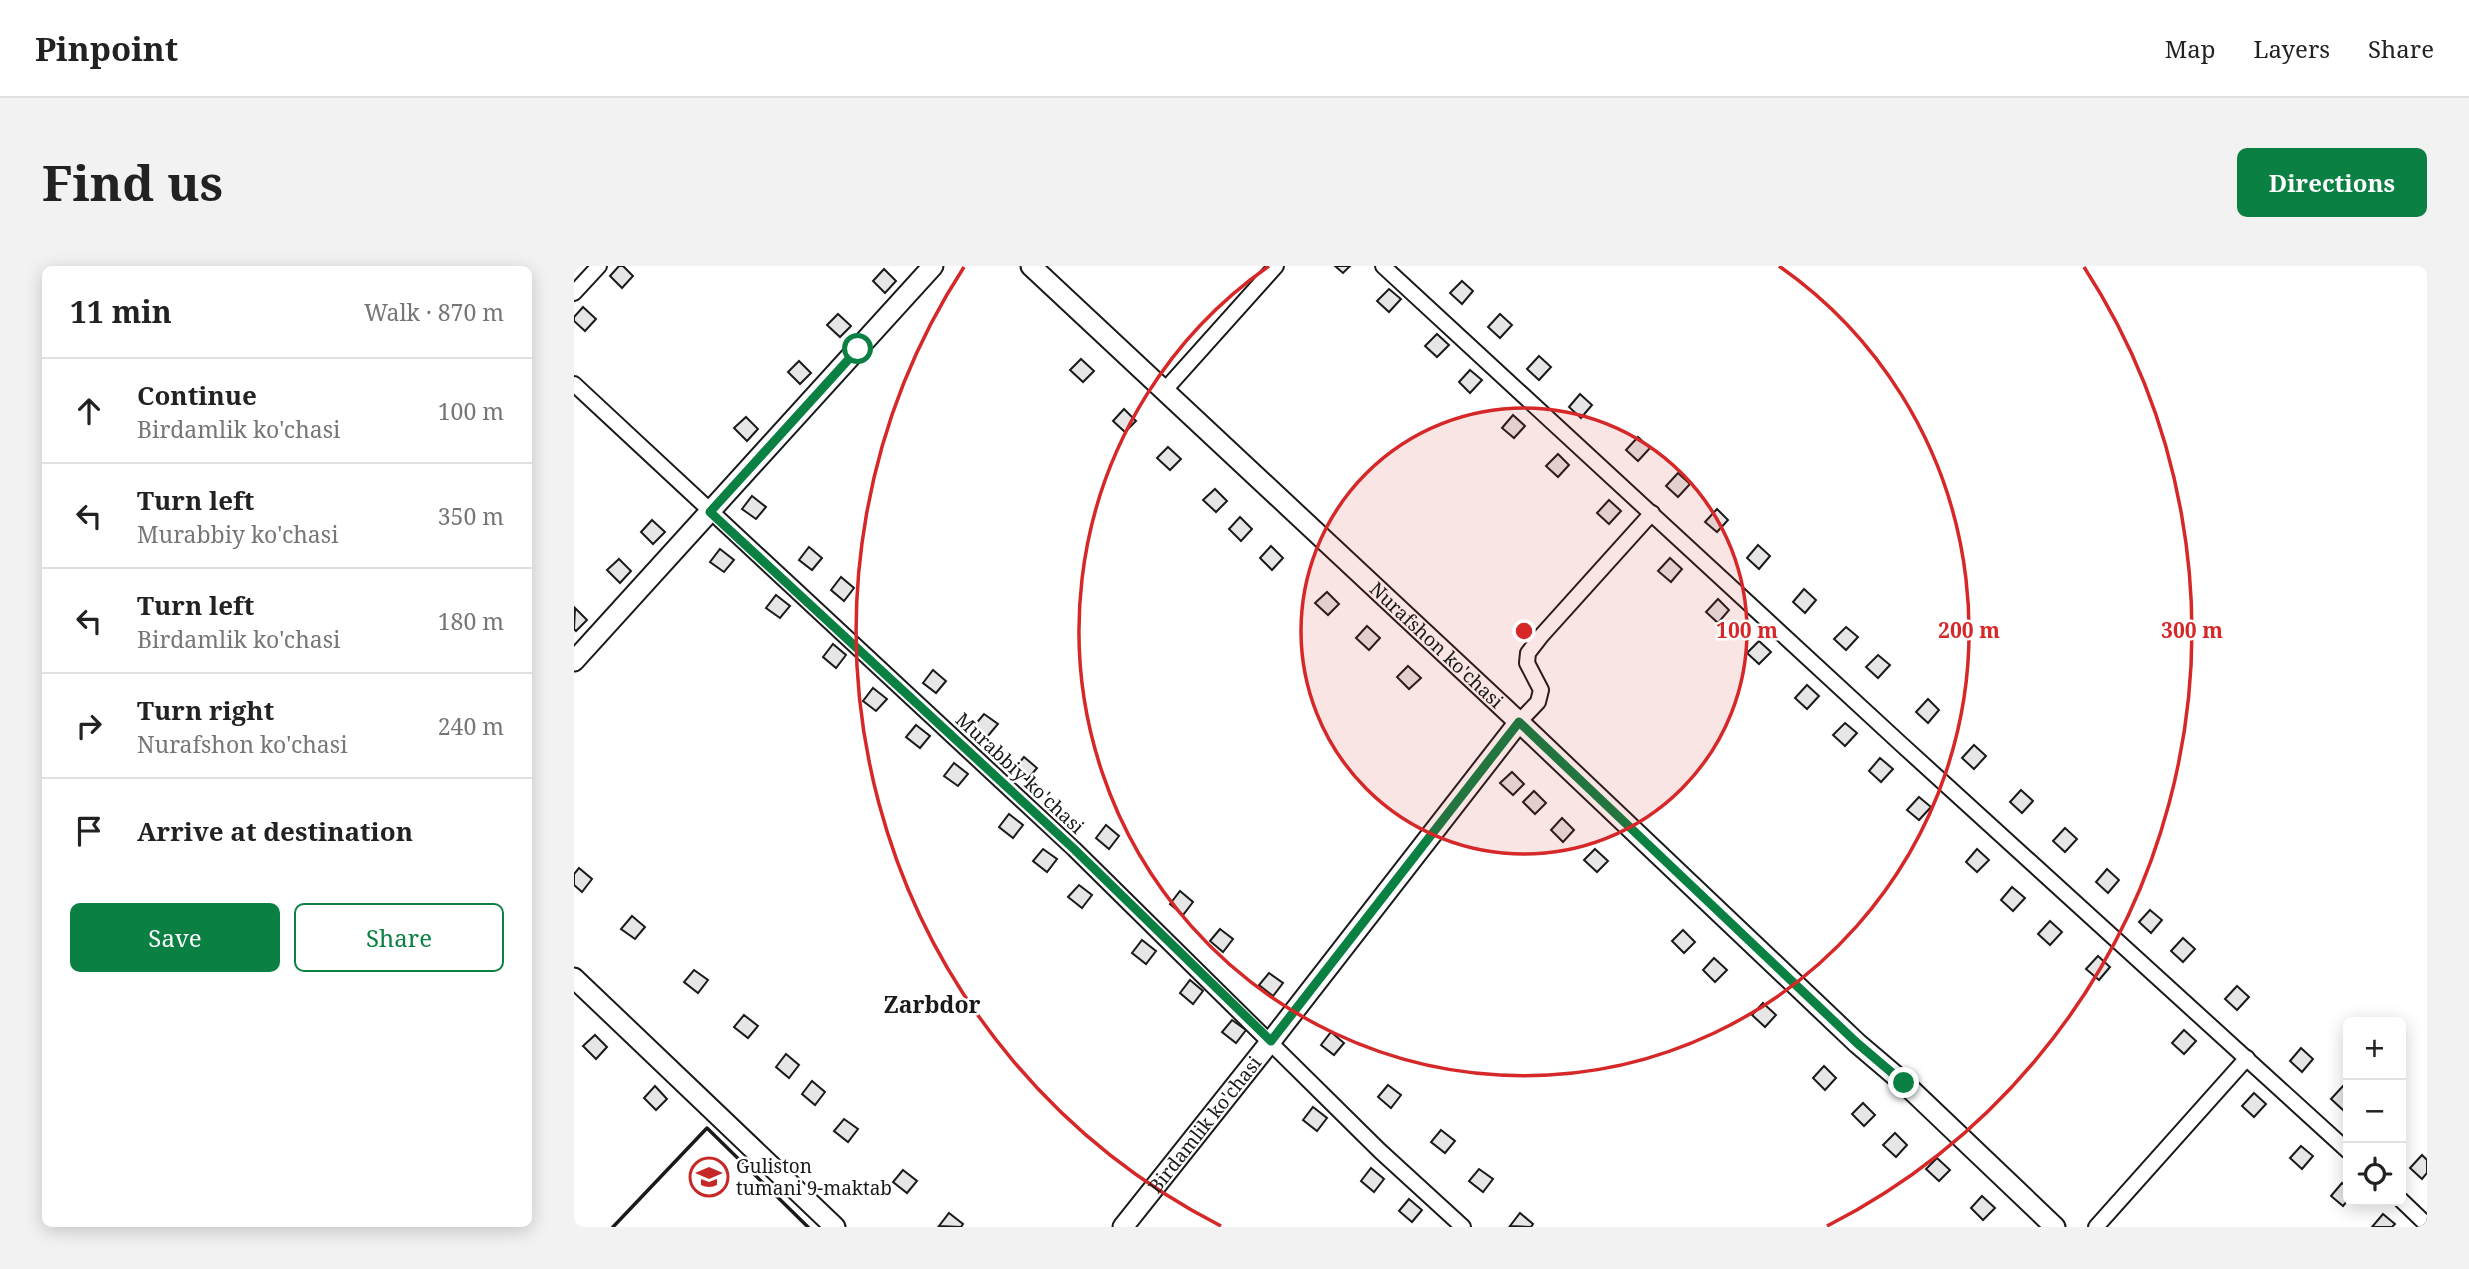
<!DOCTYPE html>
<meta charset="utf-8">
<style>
:root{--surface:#fff;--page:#f2f2f2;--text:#222;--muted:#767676;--line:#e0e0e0;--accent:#0b8043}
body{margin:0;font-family:"Noto Serif",serif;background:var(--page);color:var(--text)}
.controls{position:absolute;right:21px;bottom:21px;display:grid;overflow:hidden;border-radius:10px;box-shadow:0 4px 18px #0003}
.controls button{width:63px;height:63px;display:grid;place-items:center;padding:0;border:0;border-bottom:2px solid var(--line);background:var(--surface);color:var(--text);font:35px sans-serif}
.stop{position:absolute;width:21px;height:21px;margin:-16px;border:5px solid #0b8043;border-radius:50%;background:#fff}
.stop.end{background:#0b8043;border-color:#fff;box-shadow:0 2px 7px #0008}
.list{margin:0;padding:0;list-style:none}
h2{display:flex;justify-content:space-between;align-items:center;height:91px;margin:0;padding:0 28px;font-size:30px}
h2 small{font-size:23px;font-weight:400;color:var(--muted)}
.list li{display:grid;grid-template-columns:46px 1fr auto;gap:21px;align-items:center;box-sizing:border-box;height:105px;padding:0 28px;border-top:2px solid var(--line)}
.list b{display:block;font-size:26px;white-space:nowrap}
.list p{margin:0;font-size:23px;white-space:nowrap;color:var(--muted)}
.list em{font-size:23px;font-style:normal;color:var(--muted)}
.actions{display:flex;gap:14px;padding:21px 28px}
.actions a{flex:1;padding:16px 0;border:2px solid var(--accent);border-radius:10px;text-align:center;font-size:24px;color:var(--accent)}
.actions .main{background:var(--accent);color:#fff}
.icon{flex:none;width:38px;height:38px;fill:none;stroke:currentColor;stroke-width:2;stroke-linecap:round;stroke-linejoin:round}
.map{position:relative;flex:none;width:1853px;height:961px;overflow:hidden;border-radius:10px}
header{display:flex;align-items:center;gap:42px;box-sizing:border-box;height:98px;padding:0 35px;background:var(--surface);border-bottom:2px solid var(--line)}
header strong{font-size:33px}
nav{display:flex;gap:38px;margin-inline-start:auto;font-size:24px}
.intro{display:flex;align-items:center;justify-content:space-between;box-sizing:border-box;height:168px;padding:0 42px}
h1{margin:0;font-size:49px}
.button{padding:18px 32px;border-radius:10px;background:var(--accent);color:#fff;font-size:24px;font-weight:700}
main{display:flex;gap:42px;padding:0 42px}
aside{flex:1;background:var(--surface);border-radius:10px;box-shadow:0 4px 18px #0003}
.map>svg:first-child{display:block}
.building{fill:#e6e6e6;stroke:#1a1a1a;stroke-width:2}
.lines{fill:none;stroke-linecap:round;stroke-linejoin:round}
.street-casing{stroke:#1a1a1a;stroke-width:18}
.secondary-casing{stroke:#1a1a1a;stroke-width:23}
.street{stroke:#fff;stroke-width:14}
.secondary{stroke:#fff;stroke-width:19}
.wall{stroke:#1a1a1a;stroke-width:3.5}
.route{stroke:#0b8043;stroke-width:9}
.ring{fill:none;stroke:#d62828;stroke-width:3.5}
.labels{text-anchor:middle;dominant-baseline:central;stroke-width:5;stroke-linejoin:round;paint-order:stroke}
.street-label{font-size:19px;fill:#1a1a1a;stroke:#fff}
.poi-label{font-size:19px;fill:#1a1a1a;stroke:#fff;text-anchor:start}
.quarter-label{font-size:23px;font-weight:bold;fill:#1a1a1a;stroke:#fff}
.centre{fill:#d62828;stroke:#fff;stroke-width:3.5}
.ring-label{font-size:21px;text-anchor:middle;font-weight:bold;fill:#d62828;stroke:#fff;stroke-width:5;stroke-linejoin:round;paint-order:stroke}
</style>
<header>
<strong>Pinpoint</strong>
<nav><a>Map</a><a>Layers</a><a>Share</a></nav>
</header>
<div class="intro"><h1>Find us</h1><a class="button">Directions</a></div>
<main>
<aside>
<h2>11 min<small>Walk · 870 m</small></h2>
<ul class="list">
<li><svg class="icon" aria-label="ahead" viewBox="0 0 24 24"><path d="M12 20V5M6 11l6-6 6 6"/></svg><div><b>Continue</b><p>Birdamlik ko'chasi</p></div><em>100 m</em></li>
<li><svg class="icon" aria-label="left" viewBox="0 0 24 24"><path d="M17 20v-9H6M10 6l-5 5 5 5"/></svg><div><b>Turn left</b><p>Murabbiy ko'chasi</p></div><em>350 m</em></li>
<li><svg class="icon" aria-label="left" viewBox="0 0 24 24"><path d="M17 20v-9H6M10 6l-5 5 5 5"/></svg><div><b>Turn left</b><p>Birdamlik ko'chasi</p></div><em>180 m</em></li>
<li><svg class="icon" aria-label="right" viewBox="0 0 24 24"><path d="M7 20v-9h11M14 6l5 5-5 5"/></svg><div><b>Turn right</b><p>Nurafshon ko'chasi</p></div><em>240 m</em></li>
<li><svg class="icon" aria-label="arrive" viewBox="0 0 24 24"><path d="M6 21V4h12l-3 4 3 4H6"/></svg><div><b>Arrive at destination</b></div></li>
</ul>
<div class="actions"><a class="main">Save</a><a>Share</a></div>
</aside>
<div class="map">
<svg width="1853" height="961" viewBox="0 0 1853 961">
<rect width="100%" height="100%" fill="#fff"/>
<g class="building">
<path d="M45,0h4l10,10 -11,12 -12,-12z"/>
<path d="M761,0h15l-7,7z"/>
<path d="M310,3l12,12 -11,12 -12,-12z"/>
<path d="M888,15l11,10 -11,13 -12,-11z"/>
<path d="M815,23l12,10 -12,13 -12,-11z"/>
<path d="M9,41l13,12 -11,12 -11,-10v-4z"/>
<path d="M264,48l13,12 -11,11 -13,-12z"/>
<path d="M926,48l12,11 -12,13 -12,-11z"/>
<path d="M863,68l12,11 -12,12 -12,-11z"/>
<path d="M965,90l12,11 -12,13 -12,-11z"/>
<path d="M507,93l13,12 -11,11 -13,-12z"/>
<path d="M225,95l12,12 -11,11 -12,-12z"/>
<path d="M896,104l12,10 -12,13 -11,-11z"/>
<path d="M1006,128l12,11 -11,13 -12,-11z"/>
<path d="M550,143l12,12 -11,11 -12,-11z"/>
<path d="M939,149l12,11 -11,12 -12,-10z"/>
<path d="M172,151l12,12 -11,12 -13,-13z"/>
<path d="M1064,171l12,11 -12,13 -12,-11z"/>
<path d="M594,181l13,12 -11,11 -13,-12z"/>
<path d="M984,188l11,11 -11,12 -12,-11z"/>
<path d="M1104,207l12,11 -12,13 -12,-11z"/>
<path d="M641,223l12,12 -11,11 -13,-12z"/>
<path d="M178,230l14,11 -10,12 -14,-10z"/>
<path d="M1035,234l12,11 -12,13 -12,-11z"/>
<path d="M1143,243l11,11 -11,12 -12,-10z"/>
<path d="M666,251l12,12 -11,12 -12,-12z"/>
<path d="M78,254l13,12 -12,12 -12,-12z"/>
<path d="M1184,279l12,11 -11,13 -12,-11z"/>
<path d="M697,280l12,12 -11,12 -12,-12z"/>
<path d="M235,281l13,11 -10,12 -13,-10z"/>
<path d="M146,283l14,11 -10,12 -14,-10z"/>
<path d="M1096,292l12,11 -11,13 -13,-11z"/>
<path d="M45,293l12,12 -11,12 -13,-13z"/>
<path d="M267,311l13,11 -10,13 -13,-11z"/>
<path d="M1230,323l12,11 -11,13 -12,-11z"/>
<path d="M753,326l12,12 -11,11 -13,-12z"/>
<path d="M202,329l14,11 -10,12 -14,-10z"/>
<path d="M1144,333l11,11 -11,13 -12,-11z"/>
<path d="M1,342l12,12 -11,11 -2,-2z"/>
<path d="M793,360l13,12 -11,12 -13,-12z"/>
<path d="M1272,361l12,10 -12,13 -12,-11z"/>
<path d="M1185,375l12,11 -12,12 -12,-11z"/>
<path d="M259,378l13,11 -10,13 -13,-11z"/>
<path d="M1304,389l12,10 -12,13 -12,-11z"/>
<path d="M834,400l13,12 -12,11 -12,-12z"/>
<path d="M359,404l13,11 -10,12 -13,-10z"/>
<path d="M1233,419l12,11 -12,13 -12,-11z"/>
<path d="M299,422l14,11 -11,12 -13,-10z"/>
<path d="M1354,433l11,11 -11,13 -12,-11z"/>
<path d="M410,448l14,10 -11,13 -13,-11z"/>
<path d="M1271,457l12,10 -12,13 -12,-11z"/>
<path d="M342,459l14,11 -10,12 -14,-11z"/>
<path d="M1400,479l12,11 -12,13 -12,-11z"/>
<path d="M450,491l13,11 -10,12 -13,-11z"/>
<path d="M1306,492l13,11 -12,13 -12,-11z"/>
<path d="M380,497l14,11 -10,12 -14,-10z"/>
<path d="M938,506l12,12 -11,11 -13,-12z"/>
<path d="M1447,524l12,11 -11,12 -12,-11z"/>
<path d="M960,525l12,12 -11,11 -12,-12z"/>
<path d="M1345,531l12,10 -12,13 -12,-10z"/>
<path d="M435,548l14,11 -10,13 -14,-11z"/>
<path d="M988,552l12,12 -11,12 -12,-12z"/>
<path d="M532,559l13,11 -10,13 -13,-11z"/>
<path d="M1491,562l12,11 -12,13 -12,-11z"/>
<path d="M469,583l14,10 -10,13 -14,-11z"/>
<path d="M1021,583l13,12 -11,11 -13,-12z"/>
<path d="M1403,583l12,11 -12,12 -11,-10z"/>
<path d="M5,602l13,11 -10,13 -8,-7v-11z"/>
<path d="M1533,603l12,11 -11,13 -12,-11z"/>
<path d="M505,619l13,10 -10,13 -14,-11z"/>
<path d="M1438,621l13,11 -12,13 -12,-11z"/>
<path d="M606,625l13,11 -10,13 -13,-11z"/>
<path d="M1576,644l12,10 -11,13 -12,-11z"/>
<path d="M58,650l13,11 -10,12 -14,-10z"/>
<path d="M1476,655l12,11 -12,13 -12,-11z"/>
<path d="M646,663l13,10 -10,13 -13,-11z"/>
<path d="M1109,664l12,12 -11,11 -12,-12z"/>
<path d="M1609,672l12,11 -12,13 -12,-11z"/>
<path d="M568,674l14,11 -10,13 -14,-11z"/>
<path d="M1524,690l12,11 -11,13 -13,-11z"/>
<path d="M1140,692l13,12 -12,12 -12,-12z"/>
<path d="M120,704l14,10 -10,13 -14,-11z"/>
<path d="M695,707l14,10 -10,13 -14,-11z"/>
<path d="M616,714l13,11 -10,13 -13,-11z"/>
<path d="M1663,720l12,11 -12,13 -12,-11z"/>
<path d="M1189,737l13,12 -11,12 -13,-12z"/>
<path d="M170,749l14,11 -10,12 -14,-11z"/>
<path d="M658,754l14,10 -10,13 -14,-11z"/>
<path d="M1610,764l12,11 -12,13 -12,-11z"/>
<path d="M757,766l13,11 -10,12 -13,-10z"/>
<path d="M21,769l12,12 -11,12 -13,-13z"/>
<path d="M1727,782l12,11 -11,13 -12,-11z"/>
<path d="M212,788l13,11 -10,13 -13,-11z"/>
<path d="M1250,800l12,12 -11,12 -12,-12z"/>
<path d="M238,815l13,11 -10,13 -13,-11z"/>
<path d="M814,819l13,10 -10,13 -13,-11z"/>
<path d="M81,820l12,13 -11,11 -12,-12z"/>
<path d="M1769,820l5,5v13l-5,6 -12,-11z"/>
<path d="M1680,827l12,11 -12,13 -12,-11z"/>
<path d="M1289,837l12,12 -11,11 -12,-12z"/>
<path d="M739,841l14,11 -10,13 -14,-11z"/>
<path d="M270,853l14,10 -10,13 -14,-11z"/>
<path d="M867,864l14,11 -10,12 -14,-11z"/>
<path d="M1321,867l12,12 -11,12 -13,-12z"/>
<path d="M1727,880l12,10 -11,13 -12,-11z"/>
<path d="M1848,889l5,5v13l-5,6 -12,-11z"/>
<path d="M1363,892l13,12 -11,11 -13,-12z"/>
<path d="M797,902l13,11 -10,13 -13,-11z"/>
<path d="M905,903l14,10 -10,13 -14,-11z"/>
<path d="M329,904l14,11 -10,12 -14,-11z"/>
<path d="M1768,917l6,5v12l-5,6 -12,-10z"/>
<path d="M1408,930l13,12 -12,12 -12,-12z"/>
<path d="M835,933l13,11 -10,12 -13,-11z"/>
<path d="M375,947l14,11 -2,3 -22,-1z"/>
<path d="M946,947l13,11 -2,3 -21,-1z"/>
<path d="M1809,948l12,10 -3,3h-20z"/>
</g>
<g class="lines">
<defs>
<g id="street">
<path d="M809,0l518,478 447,407"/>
<path d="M0,27l25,-27"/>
<path d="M0,118l500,465 306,302 83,76"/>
<path d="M590,125l112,-125"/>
<path d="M945,456l19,-20 3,-12 -14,-27 1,-10 14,-18 110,-122"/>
<path d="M1827,934l26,25"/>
<path d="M1522,961l151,-169"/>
</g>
<g id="secondary">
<path id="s1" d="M457,0l488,456 338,321 47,40 151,144"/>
<path d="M0,395l359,-395"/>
<path d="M0,712l261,249"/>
<path id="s2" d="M549,961l148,-186 248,-319"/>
</g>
</defs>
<use href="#street" class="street-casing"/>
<use href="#secondary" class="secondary-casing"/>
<use href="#street" class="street"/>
<use href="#secondary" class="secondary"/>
<path class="wall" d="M39,961l94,-99 101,99"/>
</g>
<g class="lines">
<path class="route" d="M284,83l-148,163 364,337 197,192 248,-319 338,321 47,40"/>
</g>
<circle cx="950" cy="365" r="223" fill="#d62828" fill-opacity=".12"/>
<g class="ring">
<circle cx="950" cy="365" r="223"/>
<path d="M1205 0A445 445 0 1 1 695 0"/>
<path d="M647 960A668 668 0 0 1 390 1M1510 1A668 668 0 0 1 1253 960"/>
</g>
<defs>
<symbol id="school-ring" viewBox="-11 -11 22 22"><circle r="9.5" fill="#fff" stroke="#c62828" stroke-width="1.5"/><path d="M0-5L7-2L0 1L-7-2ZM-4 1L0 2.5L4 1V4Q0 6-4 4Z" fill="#c62828"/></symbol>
</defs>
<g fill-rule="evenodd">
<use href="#school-ring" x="113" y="889" width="44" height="44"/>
</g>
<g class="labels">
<g class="street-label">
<text stroke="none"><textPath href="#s1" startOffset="555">Nurafshon ko'chasi</textPath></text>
<text transform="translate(446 507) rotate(43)">Murabbiy ko'chasi</text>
<text stroke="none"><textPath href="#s2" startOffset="131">Birdamlik ko'chasi</textPath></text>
</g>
<g class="poi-label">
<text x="162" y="900">Guliston<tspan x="162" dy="22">tumani 9-maktab</tspan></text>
</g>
<g class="quarter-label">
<text x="358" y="738">Zarbdor</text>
</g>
</g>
<circle cx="950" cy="365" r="10" class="centre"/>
<g class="ring-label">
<text x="1173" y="372">100 m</text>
<text x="1395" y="372">200 m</text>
<text x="1618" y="372">300 m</text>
</g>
</svg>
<div class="controls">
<button>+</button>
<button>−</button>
<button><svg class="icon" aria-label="locate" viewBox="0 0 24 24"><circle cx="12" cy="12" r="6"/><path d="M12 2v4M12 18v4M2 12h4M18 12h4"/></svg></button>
</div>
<div class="stop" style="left:284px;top:83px"></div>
<div class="stop end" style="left:1330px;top:817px"></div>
</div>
</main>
